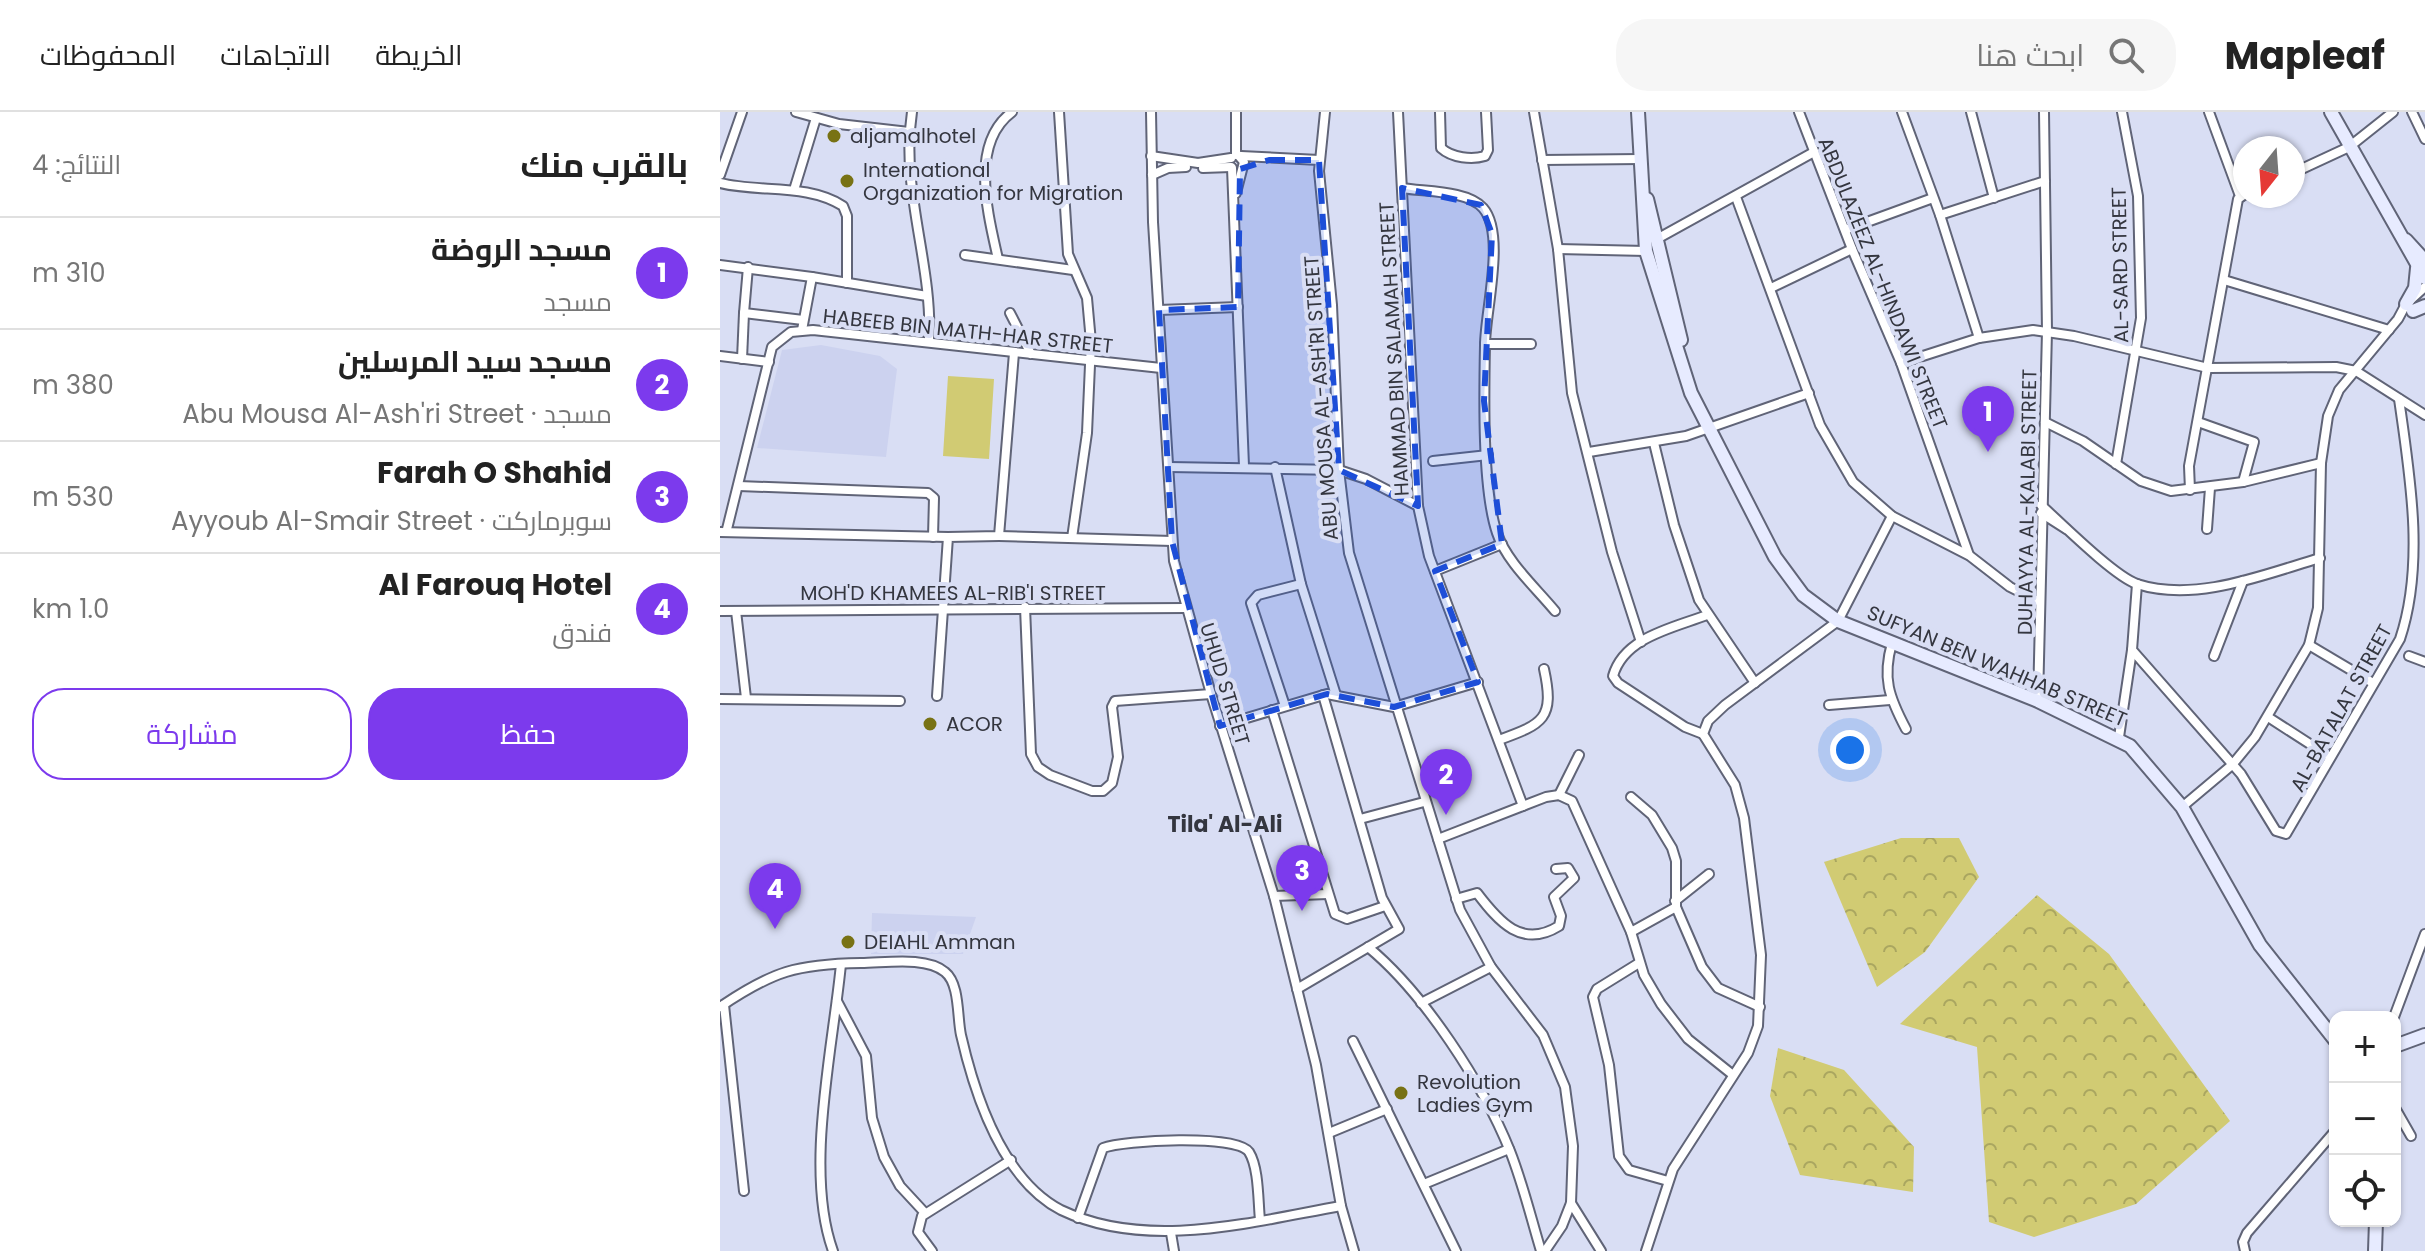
<!DOCTYPE html>
<html lang="ar">
<meta charset="utf-8">
<style>
:root{--surface:#fff;--page:#f6f6f6;--text:#222;--muted:#767676;--line:#e0e0e0;--accent:#7c3aed}
body{margin:0;font-family:Poppins,Cairo,sans-serif;background:var(--page);color:var(--text);direction:rtl}
.controls{position:absolute;right:24px;bottom:24px;display:grid;overflow:hidden;border-radius:16px;box-shadow:0 2px 6px #0004}
.controls button{width:72px;height:72px;display:grid;place-items:center;padding:0;border:0;border-bottom:2px solid var(--line);background:var(--surface);color:var(--text);font:40px sans-serif}
.compass{position:absolute;left:1513px;top:24px;width:72px;height:72px;border-radius:50%;background:var(--surface);box-shadow:0 2px 6px #0004;rotate:197deg}
.you{position:absolute;left:1130px;top:638px;width:28px;height:28px;margin:-20px;border:6px solid #fff;border-radius:50%;background:#1a73e8;box-shadow:0 0 0 12px #1a73e833}
.badge{display:grid;place-items:center;width:52px;height:52px;border-radius:50%;background:var(--accent);color:#fff;font-size:26px;font-weight:700}
.pin{position:absolute;translate:-50% -66px;filter:drop-shadow(0 2px 4px #0008)}
.pin::after{content:'';position:absolute;top:42px;width:28px;height:24px;background:inherit;clip-path:polygon(0 0,100% 0,50% 100%)}
.list{margin:0;padding:0;list-style:none}
h2{display:flex;justify-content:space-between;align-items:center;height:104px;margin:0;padding:0 32px;font-size:34px}
h2 small{font-size:26px;font-weight:400;color:var(--muted)}
.list li{display:grid;grid-template-columns:52px 1fr auto;gap:24px;align-items:center;box-sizing:border-box;height:112px;padding:0 32px;border-top:2px solid var(--line)}
.list b{display:block;font-size:30px;white-space:nowrap}
.list p{margin:0;font-size:26px;white-space:nowrap;color:var(--muted)}
.list em{font-size:26px;font-style:normal;color:var(--muted)}
.actions{display:flex;gap:16px;padding:24px 32px}
.actions a{flex:1;padding:18px 0;border:2px solid var(--accent);border-radius:32px;text-align:center;font-size:28px;color:var(--accent)}
.actions .main{background:var(--accent);color:#fff}
.icon{flex:none;width:44px;height:44px;fill:none;stroke:currentColor;stroke-width:2;stroke-linecap:round;stroke-linejoin:round}
.map{position:relative;flex:none;width:1705px;height:1139px;overflow:hidden;direction:ltr}
header{display:flex;align-items:center;gap:48px;box-sizing:border-box;height:112px;padding:0 40px;background:var(--surface);border-bottom:2px solid var(--line)}
header strong{font-size:38px}
nav{display:flex;gap:44px;margin-inline-start:auto;font-size:28px}
.search{width:560px;height:72px;background:var(--page);display:flex;align-items:center;gap:20px;box-sizing:border-box;padding:0 28px;border-radius:32px;color:var(--muted);font-size:30px}
main{display:flex}
aside{flex:1;background:var(--surface)}
.map>svg:first-child{display:block}
.built{fill:#ccd2ef}
.grass{fill:#d1cb73}
.forest{fill:url(#forest-crowns)}
.lines{fill:none;stroke-linecap:round;stroke-linejoin:round}
.street-casing{stroke:#606477;stroke-width:12}
.secondary-casing{stroke:#606477;stroke-width:16}
.street{stroke:#fff;stroke-width:8}
.secondary{stroke:#e7ebff;stroke-width:12}
.marked{fill:#1d4ed8;fill-opacity:0.2;stroke:#1d4ed8;stroke-width:6;stroke-dasharray:16 10;stroke-linejoin:round}
.poi-dot{fill:#787214;stroke:#d9def4;stroke-width:3}
.labels{text-anchor:middle;dominant-baseline:central;stroke-width:8;stroke-linejoin:round;paint-order:stroke}
.poi-label{font-size:20px;fill:#34363f;stroke:#d9def4;text-anchor:start}
.street-label{font-size:20px;fill:#34363f;stroke:#d9def4}
.neighbourhood-label{font-size:22px;font-weight:bold;fill:#34363f;stroke:#d9def4}
</style>
<header>
<strong>Mapleaf</strong>
<div class="search"><svg class="icon" aria-label="search" viewBox="0 0 24 24"><circle cx="10" cy="10" r="6"/><path d="M15 15l6 6"/></svg>ابحث هنا</div>
<nav><a>الخريطة</a><a>الاتجاهات</a><a>المحفوظات</a></nav>
</header>
<main>
<div class="map">
<svg width="1705" height="1139" viewBox="0 0 1705 1139">
<defs>
<pattern id="forest-crowns" width="20" height="18" patternUnits="userSpaceOnUse" patternTransform="scale(2)"><rect width="20" height="18" fill="#d1cb73"/><path d="M2 6a3 3 0 1 1 6 0M12 15a3 3 0 1 1 6 0" fill="none" stroke="#aaa660"/></pattern>
</defs>
<rect width="100%" height="100%" fill="#d9def4"/>
<g class="built">
<path d="M101,233l59,11 17,13 -11,88 -129,-9 25,-98z"/>
<path d="M152,801l104,4 -13,37h-92z"/>
</g>
<path class="grass" d="M228,264l46,3 -5,80 -46,-3z"/>
<g class="forest">
<path d="M1181,726h58l20,39 -54,75 -48,35 -53,-125z"/>
<path d="M1317,783l72,59 121,167 -94,83 -102,33 -45,-15 -12,-175 -77,-23z"/>
<path d="M1058,936l66,22 70,77 -1,45 -113,-17 -30,-79z"/>
</g>
<g class="lines">
<defs>
<g id="street">
<path d="M76,0l43,12 70,8"/>
<path d="M192,0c-12,78 21,152 17,228"/>
<path d="M339,0l9,142 19,44 4,44 -4,91 -15,105"/>
<path d="M431,0l2,110 21,339 37,133 63,202 42,169 25,141 13,45"/>
<path d="M516,0v43"/>
<path d="M605,0l-6,59 13,134 7,165 10,83 111,357 31,57 52,68 22,52 8,59 -2,57 -9,23 -17,25"/>
<path d="M678,0l20,394 11,50 94,250"/>
<path d="M720,0l1,36c11,10 31,12 44,8l3,-6 -2,-38"/>
<path d="M814,0l24,137 14,144 40,159 29,90"/>
<path d="M1079,0l53,137 49,114 68,192"/>
<path d="M1182,0l38,103 39,123"/>
<path d="M1251,0l23,86"/>
<path d="M1489,0l31,84"/>
<path d="M1692,0l13,27"/>
<path d="M431,44l47,7 33,-5"/>
<path d="M521,44l78,4"/>
<path d="M822,48l99,-1"/>
<path d="M483,56l28,-1"/>
<path d="M512,56l12,298"/>
<path d="M1573,61l56,-26 44,-35"/>
<path d="M0,63l22,-63"/>
<path d="M432,63l16,-7 18,-1"/>
<path d="M0,71c40,10 87,0 123,23l4,10v67"/>
<path d="M682,76c23,4 65,2 81,20 23,26 2,104 2,137 -1,49 -3,144 12,188 9,28 39,55 58,78"/>
<path d="M74,78l22,-72"/>
<path d="M516,81l8,-31 -6,-7"/>
<path d="M1016,85l84,228 33,57 39,34 78,40 40,31 28,14"/>
<path d="M1220,103l105,-34"/>
<path d="M1125,118l88,-32"/>
<path d="M935,128l159,-88"/>
<path d="M838,137l88,2"/>
<path d="M245,143l108,15"/>
<path d="M278,147c-10,-45 -29,-115 14,-147"/>
<path d="M0,153l92,12 -10,53"/>
<path d="M28,155l-4,46 59,7"/>
<path d="M92,165l115,19"/>
<path d="M1504,168l165,50"/>
<path d="M1051,176l81,-39"/>
<path d="M439,198l79,-3"/>
<path d="M290,201l21,41"/>
<path d="M765,232h46"/>
<path d="M0,244l49,6"/>
<path d="M22,247l2,-46"/>
<path d="M1181,251l78,-25 54,-8 41,6 134,32 128,-1 20,4 69,44"/>
<path d="M1325,310l38,19 58,40 30,10 72,-9 78,-19"/>
<path d="M1478,310l56,20 -11,40"/>
<path d="M934,331l20,82 25,75 56,83"/>
<path d="M869,340l97,-16 123,-43"/>
<path d="M713,349l55,-6"/>
<path d="M1396,352l25,-146 -3,-122 -16,-84"/>
<path d="M449,355l170,3 27,9 52,27"/>
<path d="M555,355l26,117 35,111"/>
<path d="M19,374l189,7 6,5 -1,39"/>
<path d="M1470,378l-1,-24 49,-267 7,-5"/>
<path d="M1321,393c21,19 73,71 96,79 59,19 128,-10 183,-26"/>
<path d="M1321,401l25,16"/>
<path d="M7,417l45,-182 19,-15 22,-2 348,38"/>
<path d="M1487,417l3,-41"/>
<path d="M0,420l228,5"/>
<path d="M279,424l173,5"/>
<path d="M715,459l67,-27"/>
<path d="M1417,472l-5,66 109,124 35,57 10,3 114,-195c25,-75 10,-163 -1,-240"/>
<path d="M305,495l6,147 7,13 12,8 42,16h11l9,-8 6,-26 -6,-50 3,-6 96,-7"/>
<path d="M0,499l466,-3"/>
<path d="M16,499l10,87"/>
<path d="M1172,531c-10,35 -3,54 14,86"/>
<path d="M1589,533l64,38"/>
<path d="M1494,544l29,-75"/>
<path d="M1689,544l16,6"/>
<path d="M217,584l11,-159 51,-1 15,-183"/>
<path d="M0,587l180,2"/>
<path d="M1318,589l9,-370 -3,-219"/>
<path d="M1109,593l61,-5"/>
<path d="M565,594l-34,-103 7,-8 43,-11"/>
<path d="M552,598l63,204 12,5 38,-13"/>
<path d="M1548,605l62,40"/>
<path d="M500,614l107,-32 67,13 84,-25"/>
<path d="M983,622l-18,-7 -67,-44 -5,-7c11,-39 60,-48 94,-61"/>
<path d="M1399,625l13,-87"/>
<path d="M779,628c44,-16 56,-21 45,-71"/>
<path d="M839,683l20,-40"/>
<path d="M911,685l21,18 20,33 4,13v46l26,60 16,21 42,19"/>
<path d="M1462,695l50,-42 23,-28 54,-92 9,-37 3,-145 7,-47 11,-26 59,-71 8,-15 19,-17"/>
<path d="M640,707l64,-17"/>
<path d="M718,727l108,-42 13,-2 13,6 59,131 13,43 17,29 27,35 45,36"/>
<path d="M554,784l54,-2"/>
<path d="M736,787l21,-6c22,29 45,56 82,33l2,-10 -7,-19 20,-19 -6,-10 -12,1"/>
<path d="M955,789l34,-27"/>
<path d="M911,820l45,-25"/>
<path d="M648,835c56,46 115,137 142,204 13,33 21,67 31,100"/>
<path d="M919,851l-42,26 -4,8 16,68 10,91 10,14 39,11"/>
<path d="M577,877l102,-60 -17,-31 -59,-203"/>
<path d="M117,889l29,55 6,62 12,39 16,29 25,27"/>
<path d="M701,891l70,-36"/>
<path d="M4,893l20,186"/>
<path d="M0,895c53,-36 77,-43 141,-44 24,0 65,-7 84,9 15,12 12,45 16,63 14,61 41,144 100,175 86,41 190,12 280,-4"/>
<path d="M1674,905l31,-83"/>
<path d="M633,929l103,210"/>
<path d="M1675,996l16,28"/>
<path d="M609,1021l58,-24"/>
<path d="M704,1072l85,-35"/>
<path d="M851,1091l30,48"/>
<path d="M358,1106l25,-70c21,-8 133,-14 146,4 10,16 9,49 11,68"/>
<path d="M451,1121l3,18"/>
<path d="M113,1139c-29,-80 0,-203 8,-287"/>
<path d="M212,1139l-14,-19 4,-16 89,-56"/>
<path d="M926,1139l27,-82 75,-116 10,-27 3,-71 -17,-137 -9,-33 -32,-51 5,-13 17,-16 113,-84 54,-105"/>
<path d="M1525,1139l-2,-9 4,-9 88,-102"/>
</g>
<g id="secondary">
<path d="M918,0l8,139 45,142 84,164 28,38 35,26 200,80 92,45 52,61 78,138 75,95"/>
<path d="M1611,0l94,166"/>
<path d="M927,87l34,141"/>
<path d="M1686,128l19,21"/>
<path d="M1686,192l9,-16 2,-20"/>
<path d="M1693,199l12,-5"/>
<path d="M1675,934l30,-11"/>
<path d="M1655,1139l1,-30"/>
</g>
</defs>
<use href="#street" class="street-casing"/>
<use href="#secondary" class="secondary-casing"/>
<use href="#street" class="street"/>
<use href="#secondary" class="secondary"/>
</g>
<path class="marked" d="M549,48h50l20,310 79,36 -16,-318 79,17 11,29 -8,167 18,143 -67,27 43,111 -84,25 -67,-13 -107,32 -48,-185 -13,-231 79,-3 2,-138z"/>
<g class="poi-dot">
<circle cx="114" cy="24" r="8"/>
<circle cx="127" cy="69" r="8"/>
<circle cx="210" cy="612" r="8"/>
<circle cx="128" cy="830" r="8"/>
<circle cx="681" cy="981" r="8"/>
</g>
<g class="labels">
<g class="poi-label">
<text x="130" y="24">aljamalhotel</text>
<text x="143" y="58">International<tspan x="143" dy="23">Organization for Migration</tspan></text>
<text x="226" y="612">ACOR</text>
<text x="144" y="830">DEIAHL Amman</text>
<text x="697" y="970">Revolution<tspan x="697" dy="23">Ladies Gym</tspan></text>
</g>
<g class="street-label">
<text transform="translate(1400 153) rotate(-91)">AL-SARD STREET</text>
<text transform="translate(1163 171) rotate(68)">ABDULAZEEZ AL-HINDAWI STREET</text>
<text transform="translate(248 219) rotate(6)">HABEEB BIN MATH-HAR STREET</text>
<text transform="translate(674 237) rotate(-93)">HAMMAD BIN SALAMAH STREET</text>
<text transform="translate(601 286) rotate(-94)">ABU MOUSA AL-ASH'RI STREET</text>
<text transform="translate(1307 390) rotate(-89)">DUHAYYA AL-KALABI STREET</text>
<text x="233" y="481">MOH'D KHAMEES AL-RIB'I STREET</text>
<text transform="translate(1277 554) rotate(23)">SUFYAN BEN WAHHAB STREET</text>
<text transform="translate(505 572) rotate(73)">UHUD STREET</text>
<text transform="translate(1621 596) rotate(-61)">AL-BATALAT STREET</text>
</g>
<g class="neighbourhood-label">
<text x="505" y="712">Tila' Al-Ali</text>
</g>
</g>
</svg>
<div class="controls">
<button>+</button>
<button>−</button>
<button><svg class="icon" aria-label="locate" viewBox="0 0 24 24"><circle cx="12" cy="12" r="6"/><path d="M12 2v4M12 18v4M2 12h4M18 12h4"/></svg></button>
</div>
<svg class="compass" viewBox="-18 -18 36 36"><path d="M0-13l5 13h-10z" fill="#e53935"/><path d="M0 13l5-13h-10z" fill="#767676"/></svg>
<div class="you"></div>
<div class="pin badge" style="left:1268px;top:340px">1</div>
<div class="pin badge" style="left:726px;top:703px">2</div>
<div class="pin badge" style="left:582px;top:799px">3</div>
<div class="pin badge" style="left:55px;top:817px">4</div>
</div>
<aside>
<h2>بالقرب منك<small>النتائج: 4</small></h2>
<ul class="list">
<li><span class="badge">1</span><div><b>مسجد الروضة</b><p>مسجد</p></div><em>310 m</em></li>
<li><span class="badge">2</span><div><b>مسجد سيد المرسلين</b><p>مسجد · Abu Mousa Al-Ash'ri Street</p></div><em>380 m</em></li>
<li><span class="badge">3</span><div><b>Farah O Shahid</b><p>سوبرماركت · Ayyoub Al-Smair Street</p></div><em>530 m</em></li>
<li><span class="badge">4</span><div><b>Al Farouq Hotel</b><p>فندق</p></div><em>1.0 km</em></li>
</ul>
<div class="actions"><a class="main">حفظ</a><a>مشاركة</a></div>
</aside>
</main>
